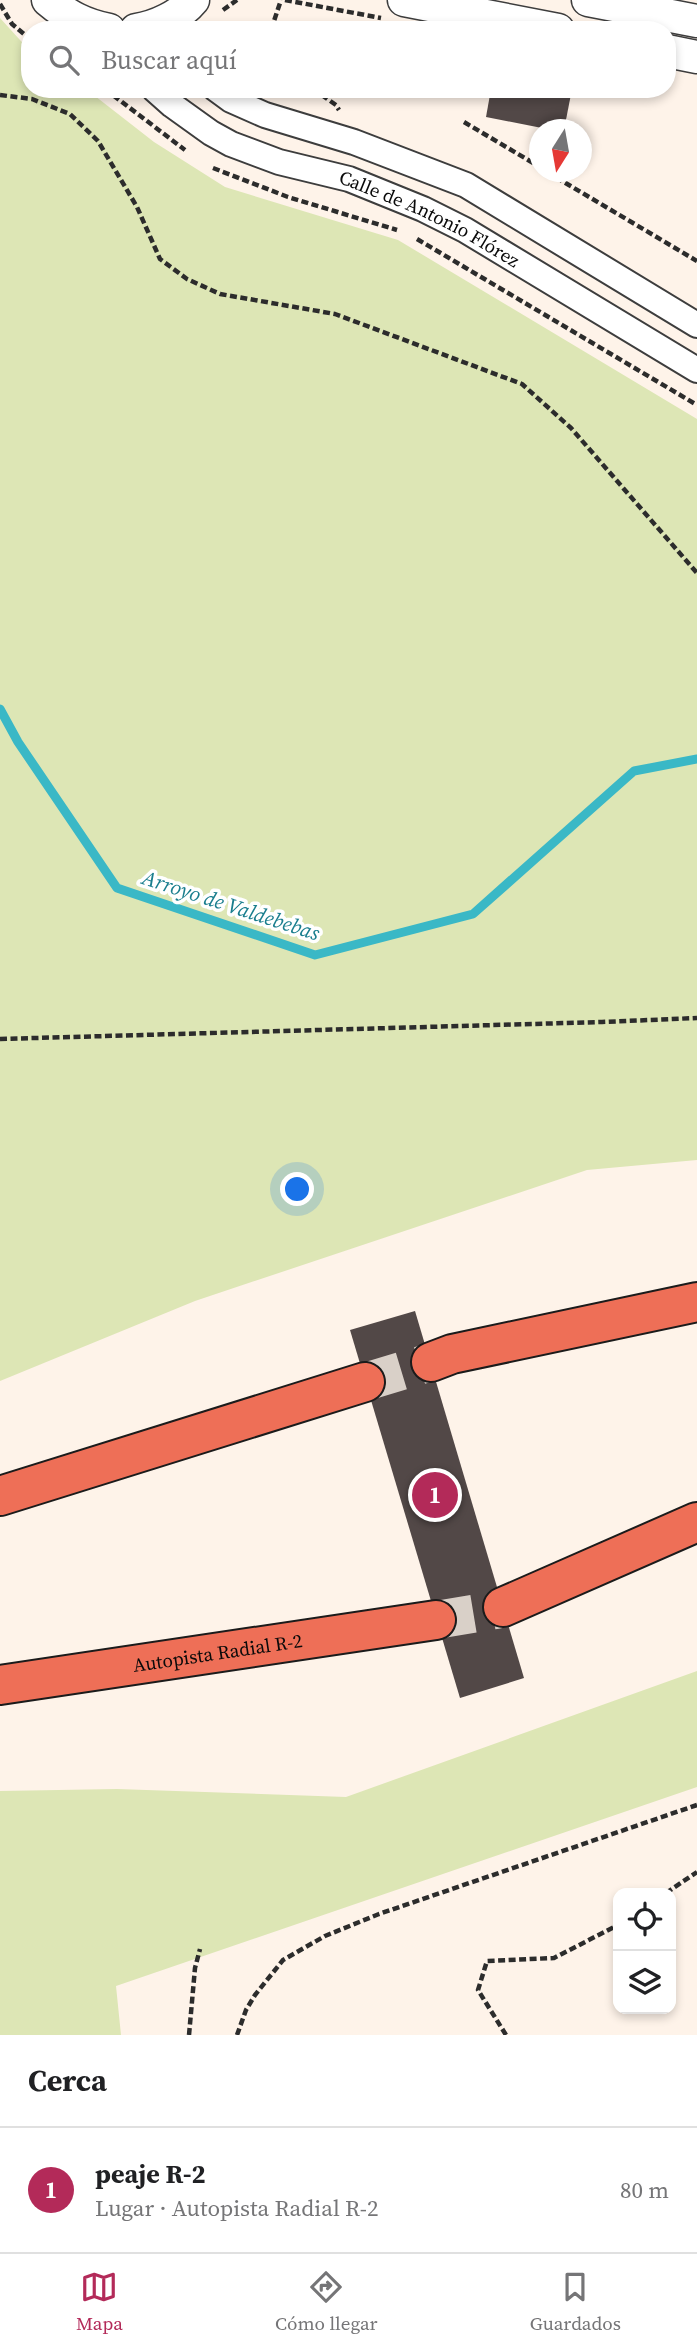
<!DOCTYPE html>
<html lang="es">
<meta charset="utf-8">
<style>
:root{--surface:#fff;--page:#f2f2f2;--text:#202124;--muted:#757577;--line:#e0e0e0;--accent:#b32a59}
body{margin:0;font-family:"Source Serif 4",serif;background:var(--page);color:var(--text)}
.controls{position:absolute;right:21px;bottom:21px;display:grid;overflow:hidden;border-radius:14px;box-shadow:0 4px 10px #0003}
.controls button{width:63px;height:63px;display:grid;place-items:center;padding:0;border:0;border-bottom:2px solid var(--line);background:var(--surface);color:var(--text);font:35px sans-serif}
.compass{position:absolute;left:529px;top:119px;width:63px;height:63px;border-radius:50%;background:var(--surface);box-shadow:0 4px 10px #0003;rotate:191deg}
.you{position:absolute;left:298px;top:1190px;width:24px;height:24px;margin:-18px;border:5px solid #fff;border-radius:50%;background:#1a73e8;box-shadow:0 0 0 10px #1a73e833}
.badge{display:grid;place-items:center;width:46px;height:46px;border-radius:50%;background:var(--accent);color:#fff;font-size:23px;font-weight:700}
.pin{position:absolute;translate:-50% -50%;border:4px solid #fff;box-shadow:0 2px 7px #0006}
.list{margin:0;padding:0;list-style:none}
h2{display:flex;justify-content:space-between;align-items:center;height:91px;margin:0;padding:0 28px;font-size:30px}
h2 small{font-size:23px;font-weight:400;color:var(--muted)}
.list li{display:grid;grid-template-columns:46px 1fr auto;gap:21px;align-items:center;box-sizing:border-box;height:126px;padding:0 28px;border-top:2px solid var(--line)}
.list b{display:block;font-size:26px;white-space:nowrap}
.list p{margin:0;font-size:23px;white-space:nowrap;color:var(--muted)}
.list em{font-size:23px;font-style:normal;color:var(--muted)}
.icon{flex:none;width:38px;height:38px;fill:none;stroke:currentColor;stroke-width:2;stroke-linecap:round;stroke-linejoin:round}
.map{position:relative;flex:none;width:697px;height:2035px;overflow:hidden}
.search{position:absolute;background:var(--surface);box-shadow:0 4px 10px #0003;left:21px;right:21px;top:21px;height:77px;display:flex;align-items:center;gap:18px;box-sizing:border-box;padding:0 24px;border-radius:28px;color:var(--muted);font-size:26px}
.sheet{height:217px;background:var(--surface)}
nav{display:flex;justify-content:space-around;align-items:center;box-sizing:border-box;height:98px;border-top:2px solid var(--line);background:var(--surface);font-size:19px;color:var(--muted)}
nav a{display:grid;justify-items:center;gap:4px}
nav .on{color:var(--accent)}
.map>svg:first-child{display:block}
.green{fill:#dde6b5}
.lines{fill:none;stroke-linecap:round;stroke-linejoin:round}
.stream{stroke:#3ab8c6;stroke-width:9}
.building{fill:#524847}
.motorway-tunnel{stroke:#d9d0c8;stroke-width:38;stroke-dasharray:38 19;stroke-linecap:butt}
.minor-casing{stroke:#3d3d3d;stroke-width:28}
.tertiary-casing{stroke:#3d3d3d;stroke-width:35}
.motorway-casing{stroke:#1b1b1b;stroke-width:42}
.path{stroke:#2c2c2c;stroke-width:4.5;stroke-dasharray:7 3.5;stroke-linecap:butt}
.minor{stroke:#fff;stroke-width:24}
.tertiary{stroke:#fff;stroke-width:32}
.motorway{stroke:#ee6f57;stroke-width:38}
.labels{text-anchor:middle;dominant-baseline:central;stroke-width:7;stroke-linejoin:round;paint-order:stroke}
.street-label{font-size:19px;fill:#0a0a0a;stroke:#fff}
.water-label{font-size:21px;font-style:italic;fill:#1a7e8e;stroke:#fff}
</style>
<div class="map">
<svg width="697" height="2035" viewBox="0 0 697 2035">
<rect width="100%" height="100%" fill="#fef3e9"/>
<g class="green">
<path d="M0,18l30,33v38h56l68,53 71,45 173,53 299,179v741l-110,10 -392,131 -195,80z"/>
<path d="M697,1671v116l-581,199 5,49h-121v-244l117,-2 229,8z"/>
</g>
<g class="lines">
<path class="stream" d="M0,709l18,33 99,146 198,67 158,-41 161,-143 63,-12"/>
</g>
<g class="building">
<path d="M491,89h81l-8,41h-12l-66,-13z"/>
<path d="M415,1311l109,367 -64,20 -110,-368z"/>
</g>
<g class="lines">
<g class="motorway-tunnel">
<path d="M365,1382l66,-20"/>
<path d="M436,1620l60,-10 7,-3"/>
</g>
<defs>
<g id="minor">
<path id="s1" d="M154,89l18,16 39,28 20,11 48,18 70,17 74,30 42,21 232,140"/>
<path d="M216,89l15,11 34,15 89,27 112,43 231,140"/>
</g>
<g id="tertiary">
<path d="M48,0c19,16 36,25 61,30"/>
<path d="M404,0l154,30"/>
<path d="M588,0l109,21"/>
<path d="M136,30c20,-3 44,-14 57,-30"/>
<path d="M667,51l30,6"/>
</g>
<g id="motorway">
<path d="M431,1362l21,-8 245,-52"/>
<path d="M0,1496l365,-114"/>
<path d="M503,1607l194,-85"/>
<path id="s2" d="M0,1685l436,-65"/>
</g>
</defs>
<use href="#minor" class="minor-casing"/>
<use href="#tertiary" class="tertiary-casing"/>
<use href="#motorway" class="motorway-casing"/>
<g class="path">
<path d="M285,0l96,18"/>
<path d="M0,4l12,20 18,15"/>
<path d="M223,10l14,-10"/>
<path d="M271,30l10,-30"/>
<path d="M105,89l80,61"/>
<path d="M313,89l23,16 3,5"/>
<path d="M0,95l32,4 38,15 28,27 39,66 23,52 27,20 33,15 115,20 187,70 49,44 126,145"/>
<path d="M464,122l76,45"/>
<path d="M213,168l75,29 109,33"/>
<path d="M547,172l150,89"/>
<path d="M417,239l280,166"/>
<path d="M0,1039l602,-17 95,-4"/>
<path d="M666,1893l31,-21"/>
<path d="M189,2035l6,-67 5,-19"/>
<path d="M237,2035l9,-25 9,-15 28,-35 42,-24 54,-22 318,-109"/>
<path d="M506,2035l-28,-45 9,-29 67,-3 64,-33"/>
</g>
<use href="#minor" class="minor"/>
<use href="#tertiary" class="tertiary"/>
<use href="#motorway" class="motorway"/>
</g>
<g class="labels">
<g class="street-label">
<text stroke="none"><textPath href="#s1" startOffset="308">Calle de Antonio Flórez</textPath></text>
<text stroke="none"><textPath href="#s2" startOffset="220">Autopista Radial R-2</textPath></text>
</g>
<g class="water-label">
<text transform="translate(231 905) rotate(18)">Arroyo de Valdebebas</text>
</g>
</g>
</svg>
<div class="controls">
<button><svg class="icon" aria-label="locate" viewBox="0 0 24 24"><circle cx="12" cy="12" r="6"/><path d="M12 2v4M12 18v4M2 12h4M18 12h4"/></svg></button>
<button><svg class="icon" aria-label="layers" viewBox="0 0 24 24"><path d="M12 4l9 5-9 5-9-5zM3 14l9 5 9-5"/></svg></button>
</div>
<svg class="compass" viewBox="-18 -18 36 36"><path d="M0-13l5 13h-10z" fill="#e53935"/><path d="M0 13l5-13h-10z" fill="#757577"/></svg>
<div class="you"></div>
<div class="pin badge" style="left:435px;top:1495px">1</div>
<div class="search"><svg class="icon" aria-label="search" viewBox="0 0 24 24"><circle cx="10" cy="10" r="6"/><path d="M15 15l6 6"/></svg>Buscar aquí</div>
</div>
<section class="sheet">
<h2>Cerca<small></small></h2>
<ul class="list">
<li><span class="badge">1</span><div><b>peaje R-2</b><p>Lugar · Autopista Radial R-2</p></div><em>80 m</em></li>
</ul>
</section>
<nav>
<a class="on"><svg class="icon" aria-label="map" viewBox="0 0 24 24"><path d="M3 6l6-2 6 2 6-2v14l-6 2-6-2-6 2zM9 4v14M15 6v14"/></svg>Mapa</a>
<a><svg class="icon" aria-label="directions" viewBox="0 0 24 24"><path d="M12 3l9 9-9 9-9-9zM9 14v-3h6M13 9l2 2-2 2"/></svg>Cómo llegar</a>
<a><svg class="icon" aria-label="saved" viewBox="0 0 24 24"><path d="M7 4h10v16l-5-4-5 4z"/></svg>Guardados</a>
</nav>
